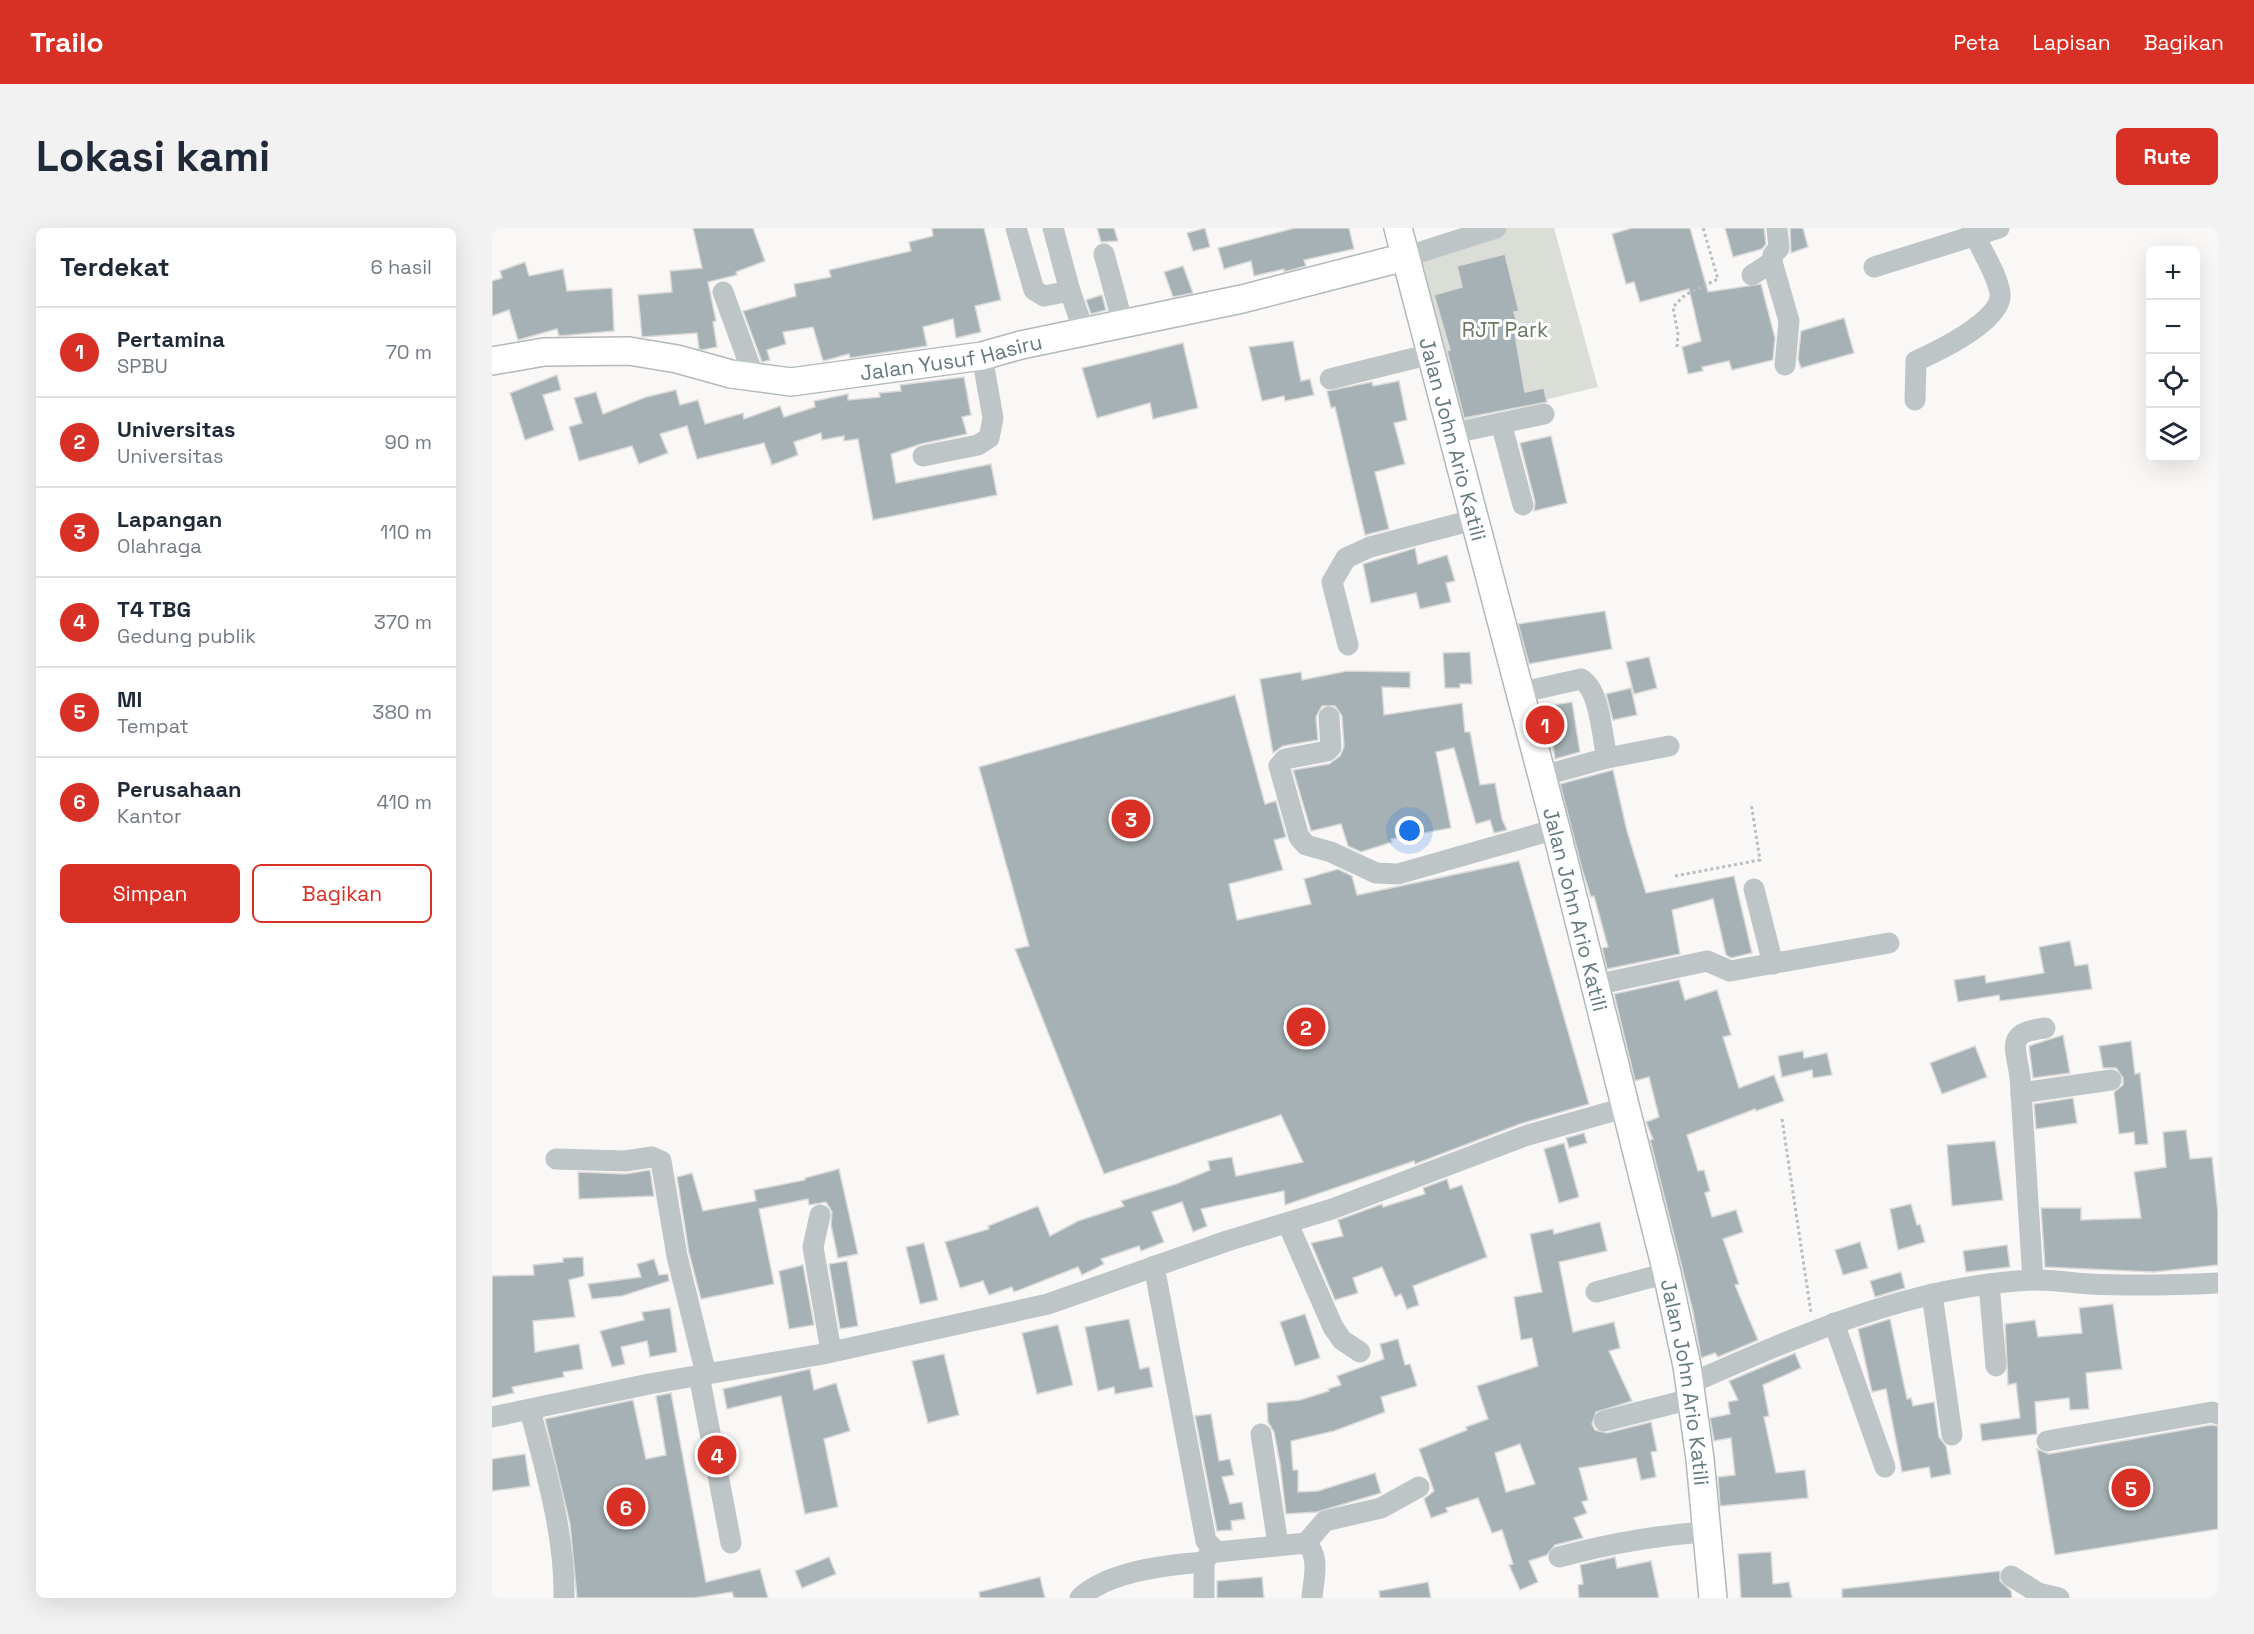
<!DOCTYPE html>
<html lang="id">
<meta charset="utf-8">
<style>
:root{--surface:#fff;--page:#f2f2f3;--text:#1f2937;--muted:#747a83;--line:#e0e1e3;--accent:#d93025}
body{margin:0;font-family:"Space Grotesk",sans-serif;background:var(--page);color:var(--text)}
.controls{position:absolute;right:18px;top:18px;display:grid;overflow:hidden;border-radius:9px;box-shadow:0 6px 24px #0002}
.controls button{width:54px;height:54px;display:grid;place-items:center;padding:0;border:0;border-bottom:2px solid var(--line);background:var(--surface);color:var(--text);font:30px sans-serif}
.you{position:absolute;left:918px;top:603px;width:21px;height:21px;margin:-15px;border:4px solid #fff;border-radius:50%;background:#1a73e8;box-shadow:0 0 0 9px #1a73e833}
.badge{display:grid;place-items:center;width:39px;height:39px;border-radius:50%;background:var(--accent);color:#fff;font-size:20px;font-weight:700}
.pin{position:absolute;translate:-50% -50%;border:3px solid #fff;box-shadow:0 2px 6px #0006}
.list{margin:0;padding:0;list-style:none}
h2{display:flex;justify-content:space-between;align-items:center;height:78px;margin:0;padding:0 24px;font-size:26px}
h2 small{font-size:20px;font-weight:400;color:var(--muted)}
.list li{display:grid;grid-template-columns:39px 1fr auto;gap:18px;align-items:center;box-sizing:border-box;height:90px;padding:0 24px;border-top:2px solid var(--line)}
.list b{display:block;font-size:22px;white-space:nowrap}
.list p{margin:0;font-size:20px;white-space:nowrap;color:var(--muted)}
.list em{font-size:20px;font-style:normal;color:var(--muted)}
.actions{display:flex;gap:12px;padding:18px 24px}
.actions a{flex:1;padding:14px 0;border:2px solid var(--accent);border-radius:9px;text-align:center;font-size:21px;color:var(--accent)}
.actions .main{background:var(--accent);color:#fff}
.icon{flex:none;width:33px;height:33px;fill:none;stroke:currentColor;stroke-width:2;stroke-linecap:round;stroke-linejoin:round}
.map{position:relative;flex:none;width:1726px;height:1370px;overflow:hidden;border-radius:9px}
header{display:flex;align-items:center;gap:36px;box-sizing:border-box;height:84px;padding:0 30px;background:var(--accent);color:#fff}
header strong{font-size:28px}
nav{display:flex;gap:33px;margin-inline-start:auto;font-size:21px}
.intro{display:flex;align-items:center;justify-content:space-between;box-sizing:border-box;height:144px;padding:0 36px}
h1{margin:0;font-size:42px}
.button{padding:15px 27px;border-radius:9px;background:var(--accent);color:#fff;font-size:21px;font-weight:700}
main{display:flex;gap:36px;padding:0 36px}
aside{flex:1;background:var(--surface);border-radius:9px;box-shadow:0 6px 24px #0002}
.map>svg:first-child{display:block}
.green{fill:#daded6}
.building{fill:#a5b1b4;stroke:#dbdad9;stroke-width:1.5;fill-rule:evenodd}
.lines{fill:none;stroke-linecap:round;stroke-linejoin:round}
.major-casing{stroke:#b2b9bb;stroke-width:30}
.path{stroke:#b9bebf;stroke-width:3;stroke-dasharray:3 3;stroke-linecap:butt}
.minor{stroke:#bec5c6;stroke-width:21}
.major{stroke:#fff;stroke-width:27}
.labels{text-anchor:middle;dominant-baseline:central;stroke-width:6;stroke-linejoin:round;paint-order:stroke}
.park-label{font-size:21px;fill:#6d7964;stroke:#fff}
.street-label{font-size:21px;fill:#657a80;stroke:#fff}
</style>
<header>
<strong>Trailo</strong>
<nav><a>Peta</a><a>Lapisan</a><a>Bagikan</a></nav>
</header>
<div class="intro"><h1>Lokasi kami</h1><a class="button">Rute</a></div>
<main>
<aside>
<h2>Terdekat<small>6 hasil</small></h2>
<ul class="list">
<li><span class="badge">1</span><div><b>Pertamina</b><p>SPBU</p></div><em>70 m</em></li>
<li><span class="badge">2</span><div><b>Universitas</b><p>Universitas</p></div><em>90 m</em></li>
<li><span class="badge">3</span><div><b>Lapangan</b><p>Olahraga</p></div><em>110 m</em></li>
<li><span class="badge">4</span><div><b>T4 TBG</b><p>Gedung publik</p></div><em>370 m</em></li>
<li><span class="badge">5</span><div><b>MI</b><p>Tempat</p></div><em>380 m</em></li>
<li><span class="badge">6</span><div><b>Perusahaan</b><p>Kantor</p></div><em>410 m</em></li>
</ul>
<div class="actions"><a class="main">Simpan</a><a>Bagikan</a></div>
</aside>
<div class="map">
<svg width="1726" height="1370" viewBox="0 0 1726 1370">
<rect width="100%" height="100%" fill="#f9f8f7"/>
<path class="green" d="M1010,0h52l44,159 -147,36 -41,-168z"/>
<g class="building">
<path d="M201,0h60l12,33 -29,11 1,3 -29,7 8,39 -3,1 4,25 -15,3 -3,-1 -2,-16 -55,4 -4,-42 34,-3 -2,-21 32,-3z"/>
<path d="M440,0h52l17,72 -26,6 6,26 -25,6 -3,-19 -30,8 4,19 -77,12 -1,-4 -26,7 -10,-34 -30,5 3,12 -19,6 3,10 -8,2 -19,-51 53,-15 -2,-12 37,-7 -2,-7 82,-19 -2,-9 24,-6z"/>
<path d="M605,0h17l4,13 -17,1z"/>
<path d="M713,0l5,19 -17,4 -6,-18z"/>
<path d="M803,0h54l5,21 -50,11 2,6 -22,6v-3l-30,7 -3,-15 -27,8 -6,-21z"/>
<path d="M1140,0h58l18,64 53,-8 14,54 -2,22 -41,10 -3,-9 -27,6 1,4 -15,3 -6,-27 19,-6 -12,-52 -49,13 -6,-20 -8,2 -14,-50z"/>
<path d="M1233,0h39l2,16 -4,5 -29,8z"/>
<path d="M1298,0h13l5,19 -17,6z"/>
<path d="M1013,26l14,57 -5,1 6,20 -5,2 10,58 19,-4 3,14 -83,16 -17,-67 3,-1 -16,-55 28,-8 -5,-21z"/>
<path d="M33,34l4,14 34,-7 4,22 45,-3 2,43 -55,5 -2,-7 -39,11 -9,-30 -17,6v-35l10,-3 -2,-7z"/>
<path d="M691,38l10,27 -20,4 -9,-25z"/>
<path d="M610,67l4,15 -15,4 -5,-14z"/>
<path d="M1352,90l10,35 -53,15 -3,-9 3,-28z"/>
<path d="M801,113l8,40 9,-2 4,16 -29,6 -1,-5 -22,5 -13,-54z"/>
<path d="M691,115l15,65 -45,11 -3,-16 -53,15 -15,-50z"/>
<path d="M65,147l4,15 -18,5 11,35 -29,10 -15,-47z"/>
<path d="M472,149l7,38 -9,2 5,17 -46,10 -30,10 5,29 95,-19 6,31 -124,25 -15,-81 -14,2v-5l-22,4 -1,-7 -27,9 4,13 -26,10 -8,-22 -67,16 -10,-33 -27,8 8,19 -29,11 -7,-18 -53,15 -10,-34 13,-4 -8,-25 22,-6 7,22 43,-17 30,-7 4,15 18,-5 7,24 38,-11 1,6 36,-13 4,11 31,-10 -1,-6 34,-7v6l32,-3 -1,-4 22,-2 -1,-6z"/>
<path d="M907,153l8,39 -13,3 11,41 -30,8 14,57 -24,6 -30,-128 -4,1 -4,-17 45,-9 1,4z"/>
<path d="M1059,208l16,67 -33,8 1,-9 -15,-59z"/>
<path d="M923,320l3,16 29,-9 8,26 -9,2 5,19 -31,7 -4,-16 -45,10 -8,-39z"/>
<path d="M1113,383l7,38 -83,15 -11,-40z"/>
<path d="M978,424l2,32h-12v4h-15l-2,-35z"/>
<path d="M1157,429l8,31 -23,6 -8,-32z"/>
<path d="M855,443l63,1v16l-28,-1 2,28 78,-12 3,29h5l10,53 15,-2 7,36 5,11 -13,3 -4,-13 -14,4 -22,-76 -18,4 15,76 -60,11 1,3 -31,10 -13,-6 -7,-22 -30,7 -18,-61 36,-6 11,-8 4,-9 -2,-31 -7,-10h-13l-6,11 2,23 -35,6 -10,7 -13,-74 41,-7 1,8z"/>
<path d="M1139,460l6,27 -24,5 -7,-26z"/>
<path d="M743,467l30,109 11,-3 10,36 -12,3 9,30 -54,14 8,36 74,-16 -7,-25 34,-10 14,7 5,19 162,-34 70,243 -69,20 -105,40 -1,-3 -129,44 -1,-14 -83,18 6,17 -14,6 -11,-30 -30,10 12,30 -23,9 -2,-5 -38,13 3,5 -22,11 -4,-8 -64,25 -2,-5 -23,8 -6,-14 -23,7 -15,-46 44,-13 -1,-3 50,-20 12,30 28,-15 46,-15 -3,-5 55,-17 34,-14 -2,-9 24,-4 4,19 67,-14 -22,-47 -177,59 -89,-225 14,-3 -50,-179z"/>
<path d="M1080,474l8,50 -25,7 -8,-53z"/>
<path d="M1121,542l14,61 19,62 88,-17 18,77 -21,5 -5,-3 -13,-56 -41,11 8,44 -73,15 -5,-21 6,-1 -14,-51 -3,1 -9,-28 -22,-85z"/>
<path d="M1578,713l5,25 13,-2 4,25 -92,12 -1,-6 -41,7 -4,-22 31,-5 1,8 58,-10 -5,-26z"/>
<path d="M1187,752l6,20 32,-10 14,45 -8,2 16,51 35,-13 10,26 -28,10 -1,-2 -68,26 11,36 6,-1 6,21 -5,2 7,24 24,-7 7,22 -20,7 16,45 -4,1 23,55 -40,17 -3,-4 -14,5 -8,-46 -43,-172 3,-1 -7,-17 13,-5 -10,-40 -14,4 -21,-87z"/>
<path d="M1571,807l7,38 -37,5 -4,-32z"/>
<path d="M1639,813l4,33 5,-1 8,71 -13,1 -1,-13 -15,2 -5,-42 9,-7v-7l-7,-10h-13l-4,-22z"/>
<path d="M1483,818l12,31 -45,17 -12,-31z"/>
<path d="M1311,823l1,7 23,-5 5,22 -19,3 -1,-8 -30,7 -4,-21z"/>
<path d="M1581,870l4,25 -41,6 -2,-25z"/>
<path d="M1694,902l4,29 22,-2 6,55v53l-64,7 -109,-5 -4,-59h40v12l60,-2 -7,-46 32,-5 -3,-35z"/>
<path d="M1092,905l3,10 -18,5 -3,-10z"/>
<path d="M1503,913l8,59 -51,6 -5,-61z"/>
<path d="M1072,915l15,54 -20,6 -15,-54z"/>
<path d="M347,941l19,85 -20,4 -7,-33 1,-13 -6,-10 -17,3 -1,-6 -49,10 15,75 -73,15 -12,-46 -12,-76 15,-4 11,38 53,-10 -2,-11 51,-10v-2z"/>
<path d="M158,942l4,26 -75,3 -1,-27 47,2z"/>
<path d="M955,951l3,10 12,-4 25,72 -74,29 6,19 -12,4 -6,-15 -6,3 -13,-30 -29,11 5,15 -23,7 -24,-57 32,-7 -5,-16 44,-16 1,3 42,-13 -2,-6z"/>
<path d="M1419,976l6,21 3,-1 5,18 -27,8 -8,-41z"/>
<path d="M1108,994l7,29 -48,11 14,70 41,-10 6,26 -11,3 23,50 -36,11 -4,12 3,6 12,3 44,-11 6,29 -6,1 5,25 -15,3 -5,-22 -57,10 9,32 -6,2 5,11 -13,5 9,20 -28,7 -8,10 -18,6 9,21 -18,8 -11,-25 4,-1 -11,-34 -10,3 -14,-35 -32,10 2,4 -17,6 -7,-19 10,-8 -15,-42 48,-19 -1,-3 22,-8 -11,-33 61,-20 -6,-28 -11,2 -7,-43 28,-5 -12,-58 23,-5 1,5zM1028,1216l15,40 -29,8 -11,-39z"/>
<path d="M1368,1014l8,26 -25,7 -8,-25z"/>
<path d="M432,1015l14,57 -18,4 -14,-57z"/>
<path d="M1515,1017l3,22 -44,5 -3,-21z"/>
<path d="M91,1029l1,19 -15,4 6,37 -42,4 2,31 44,-8 4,25 -20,3 1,5 -52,10 2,6 -22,5v-122l42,-1 -1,-10 30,-3v-4z"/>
<path d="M162,1031l5,16 9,-1 1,7 -47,15 -30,3 -4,-15 53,-7 -4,-13z"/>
<path d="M355,1033l11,65 -18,3 -11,-65z"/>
<path d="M311,1037l11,60 -25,4 -10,-58z"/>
<path d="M1409,1044l4,16 -30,9 -5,-16z"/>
<path d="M1621,1076l9,65 -36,4 3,36 -19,1 -1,-12 -34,4 2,32 -55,7 -2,-17 40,-6 -4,-35 -8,2 -3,-61 30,-4 3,17 44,-4 -3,-25z"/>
<path d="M178,1080l7,44 -27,5 -3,-16 -26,6 4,17 -13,3 -12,-36 44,-11 -2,-8z"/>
<path d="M813,1086l15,44 -25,8 -15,-44z"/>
<path d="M637,1091l11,50 9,-2 4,20 -38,7 -1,-7 -16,4 -13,-64z"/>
<path d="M1398,1091l17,80 4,-1 2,8 21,-4 5,35 7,9 5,28 -20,4 -2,-11 -27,5 -16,-83 -14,3 -14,-63z"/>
<path d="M566,1097l15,60 -36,9 -15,-61z"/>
<path d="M906,1111l7,26 5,-1 7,22 -36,11 4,15 -51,19 -43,10 2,29h5v22l20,-1 57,-18 6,20 -64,19 -31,2 -6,-51 -6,-31 -6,-10 -1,-19 33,-3 29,-9 -1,-2 13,-4 -4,-9 47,-17 -4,-15z"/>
<path d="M1303,1125l6,15 -38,17 6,31 -5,1 12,56 29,-3 3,28 -88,8 -2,-29 17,-2 -4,-37 -17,3 -4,-23 20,-4 -2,-12 10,-2 -9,-19z"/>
<path d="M452,1126l15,61 -31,8 -16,-62z"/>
<path d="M318,1141l4,21 22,-7 14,48 -26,8 14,68 -33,7 -24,-118 -54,13 -4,-20z"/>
<path d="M179,1165l35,189 54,-13 8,29h-34l-2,-6 -38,6h-117l-7,-74 -25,-105 88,-19 13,59 20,-4 -10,-59z"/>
<path d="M719,1186l8,47 11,-2 4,16 -12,2 8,27 12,-2 3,17 -14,2 1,9 -15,1 -22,-115z"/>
<path d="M1719,1197l7,1v103l-163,26 -18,-106 12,5z"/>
<path d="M33,1226l5,32 -38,5v-32z"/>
<path d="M1279,1324l2,32 16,-2 3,16h-51l-3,-44z"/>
<path d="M337,1329l7,17 -34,14 -7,-17z"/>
<path d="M1123,1329l2,11 34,-7 8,37h-80l-1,-13 5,-1 -3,-19z"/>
<path d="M1508,1343v10l11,10 1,7h-170v-9z"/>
<path d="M548,1349l5,21h-65l-1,-6z"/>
<path d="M770,1349l2,21h-47v-17z"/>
<path d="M936,1354l3,16h-51l-1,-7z"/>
</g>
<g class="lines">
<defs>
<g id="major">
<path id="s1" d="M906,0l158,601 111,444 20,93 13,93 13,139"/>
<path id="s2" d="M0,133l52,-9 85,-1 48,8 54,15 60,8 191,-26 39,-11 221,-46 163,-42"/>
</g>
</defs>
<use href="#major" class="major-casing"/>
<g class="path">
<path d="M1185,119l1,-13 -5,-27 12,-12 33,-16 -15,-51"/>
<path d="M1183,648l85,-16 -9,-57"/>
<path d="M1290,891l29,194"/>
</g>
<g class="minor">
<path d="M524,0l18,62 10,6 26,-5"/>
<path d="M561,0l17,63 14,41"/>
<path d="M1285,0l2,20 -6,7 -1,7 17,59 -4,44"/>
<path d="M612,26l19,70"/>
<path d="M913,29l91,-29"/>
<path d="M1382,39l125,-39"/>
<path d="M1260,47l20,-13"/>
<path d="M231,64l31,85"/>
<path d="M838,151l101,-25"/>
<path d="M1423,172l1,-39c20,-9 88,-41 84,-68 -4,-23 -20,-43 -28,-65"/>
<path d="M1009,195l22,82"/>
<path d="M962,205l90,-19"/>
<path d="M431,228l55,-11 11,-7 4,-20 -11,-62"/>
<path d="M856,417l-16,-63 14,-24 24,-11 103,-27"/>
<path d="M1028,467l3,-3 58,-13c19,10 21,58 26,79"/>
<path d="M837,489l2,30 -4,4 -42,8 -6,7 20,71 7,8 25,7 45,21 22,1 158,-45"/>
<path d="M1050,548l65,-18 62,-12"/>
<path d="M1262,661l19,75"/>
<path d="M1103,757l112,-24 23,10 159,-28"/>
<path d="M1529,865l90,-13"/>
<path d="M64,931l69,2 27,-4 9,4 16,95 29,118"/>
<path d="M328,987l-7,32 18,104"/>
<path d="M796,996l45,103 9,13 18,12"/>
<path d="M662,1038l52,275 11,11 89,-9c15,14 7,37 6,55"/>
<path d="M1541,1052l-13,-203c-5,-33 -14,-44 25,-49"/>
<path d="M1497,1056l7,82"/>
<path d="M1104,1064l71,-19"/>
<path d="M1440,1066l20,141"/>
<path d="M1342,1095l51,144"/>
<path d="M207,1147l32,168"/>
<path d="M1197,1156c109,-48 221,-98 342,-104 20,-1 40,3 59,4 43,2 86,1 128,-1"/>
<path d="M38,1182c16,62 35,124 34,188"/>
<path d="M0,1189l157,-33 174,-30 225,-50 179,-63 105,-32 193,-73 99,-28"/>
<path d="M1112,1193l87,-22"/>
<path d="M769,1206l17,110"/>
<path d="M1555,1213l165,-29 6,2"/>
<path d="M814,1315l19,-22 56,-13 38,-21"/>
<path d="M1067,1329c49,-13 97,-22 148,-25"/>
<path d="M1519,1348l27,17 21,5"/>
<path d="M588,1370c28,-27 87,-33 124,-36"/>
<path d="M712,1370v-36l8,-12"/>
</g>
<use href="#major" class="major"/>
</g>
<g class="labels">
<g class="park-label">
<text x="1013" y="101">RJT Park</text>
</g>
<g class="street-label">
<text stroke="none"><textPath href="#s2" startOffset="465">Jalan Yusuf Hasiru</textPath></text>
<text stroke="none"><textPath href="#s1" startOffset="218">Jalan John Ario Katili</textPath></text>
<text stroke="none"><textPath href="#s1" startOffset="704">Jalan John Ario Katili</textPath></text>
<text stroke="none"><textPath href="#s1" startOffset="1190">Jalan John Ario Katili</textPath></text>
</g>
</g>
</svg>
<div class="controls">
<button>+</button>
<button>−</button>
<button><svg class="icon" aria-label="locate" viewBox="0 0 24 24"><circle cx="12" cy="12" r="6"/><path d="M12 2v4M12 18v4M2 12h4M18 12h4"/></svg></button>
<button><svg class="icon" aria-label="layers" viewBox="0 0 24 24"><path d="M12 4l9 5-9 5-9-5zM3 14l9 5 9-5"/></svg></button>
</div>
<div class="you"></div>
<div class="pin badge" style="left:1053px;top:497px">1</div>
<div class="pin badge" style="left:814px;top:799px">2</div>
<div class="pin badge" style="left:639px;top:591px">3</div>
<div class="pin badge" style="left:225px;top:1227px">4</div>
<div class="pin badge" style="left:1639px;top:1260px">5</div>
<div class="pin badge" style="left:134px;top:1279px">6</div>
</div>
</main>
